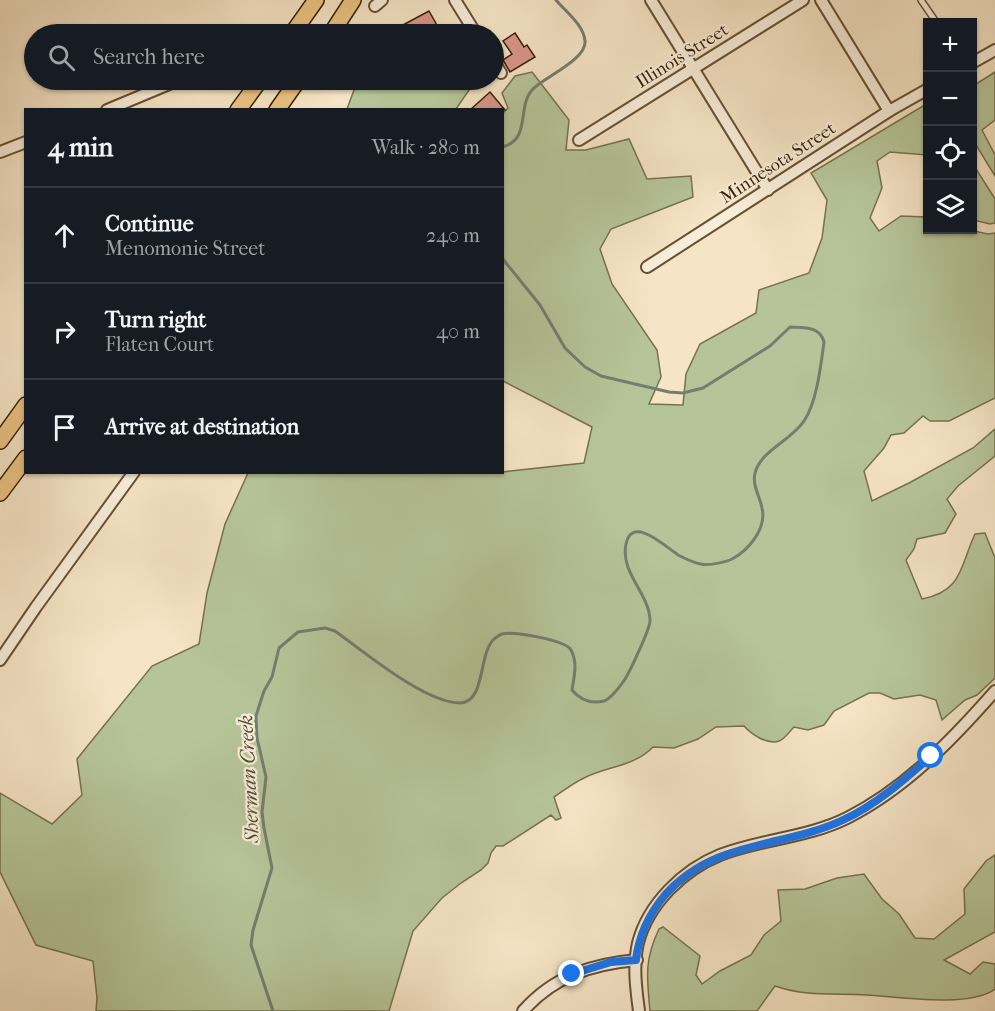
<!DOCTYPE html>
<meta charset="utf-8">
<style>
:root{--surface:#171b24;--page:#20242c;--text:#f1f3f6;--muted:#9ea1a6;--line:#363941}
body{margin:0;font-family:"IM FELL French Canon",serif;background:var(--page);color:var(--text)}
.controls{position:absolute;right:18px;top:18px;display:grid;overflow:hidden;border-radius:0px;box-shadow:0 2px 4px #0004}
.controls button{width:54px;height:54px;display:grid;place-items:center;padding:0;border:0;border-bottom:2px solid var(--line);background:var(--surface);color:var(--text);font:30px sans-serif}
.stop{position:absolute;width:18px;height:18px;margin:-14px;border:4px solid #1a73e8;border-radius:50%;background:#fff}
.stop.end{background:#1a73e8;border-color:#fff;box-shadow:0 2px 6px #0008}
.list{margin:0;padding:0;list-style:none}
h2{display:flex;justify-content:space-between;align-items:center;height:78px;margin:0;padding:0 24px;font-size:26px}
h2 small{font-size:20px;font-weight:400;color:var(--muted)}
.list li{display:grid;grid-template-columns:39px 1fr auto;gap:18px;align-items:center;box-sizing:border-box;height:96px;padding:0 24px;border-top:2px solid var(--line)}
.list b{display:block;font-size:22px;white-space:nowrap}
.list p{margin:0;font-size:20px;white-space:nowrap;color:var(--muted)}
.list em{font-size:20px;font-style:normal;color:var(--muted)}
.icon{flex:none;width:33px;height:33px;fill:none;stroke:currentColor;stroke-width:2;stroke-linecap:round;stroke-linejoin:round}
.map{position:relative;flex:none;width:995px;height:1011px;overflow:hidden}
.search{position:absolute;background:var(--surface);box-shadow:0 2px 4px #0004;left:24px;top:24px;width:480px;height:66px;display:flex;align-items:center;gap:15px;box-sizing:border-box;padding:0 21px;border-radius:33px;color:var(--muted);font-size:22px}
.panel{position:absolute;background:var(--surface);box-shadow:0 2px 4px #0004;left:24px;top:108px;width:480px;height:366px;border-radius:0px}
.map>svg:first-child{display:block}
.green{fill:#b6c599;stroke:#76724c;stroke-width:1.5}
.lines{fill:none;stroke-linecap:round;stroke-linejoin:round}
.stream{stroke:#757d71;stroke-width:3}
.building{fill:#da958b;stroke:#371f00;stroke-width:1.5}
.lane-casing{stroke:#665031;stroke-width:8}
.street-casing{stroke:#665031;stroke-width:14}
.primary-casing{stroke:#371f00;stroke-width:18}
.lane{stroke:#f8edd9;stroke-width:5}
.street{stroke:#f8edd9;stroke-width:10}
.primary{stroke:#eac282;stroke-width:15}
.route{stroke:#1a73e8;stroke-width:8}
.labels{text-anchor:middle;dominant-baseline:central;stroke-width:4.5;stroke-linejoin:round;paint-order:stroke}
.street-label{font-size:18px;fill:#371f00;stroke:#f8edd9}
.water-label{font-size:20px;font-style:italic;fill:#564e39;stroke:#f8edd9}
</style>
<div class="map">
<svg width="995" height="1011" viewBox="0 0 995 1011">
<rect width="100%" height="100%" fill="#f5e4c5"/>
<filter id="stains"><feTurbulence type="fractalNoise" baseFrequency=".00333" numOctaves="4"/><feColorMatrix values="0 0 0 0 .2 0 0 0 0 .09 0 0 0 0 .02 0 0 0 .5 -.17"/></filter>
<radialGradient id="worn" r=".72"><stop offset=".6" stop-color="#630" stop-opacity="0"/><stop offset="1" stop-color="#630" stop-opacity=".3"/></radialGradient>
<g class="green">
<path d="M532,72l37,48 -3,30h20l43,-11 18,40 44,-3 2,21 -82,32 -11,20 12,35 45,66 4,27 -12,27 34,1 3,-31 14,-30 56,-31 3,-23 50,-17 13,-35 5,-38 -16,-27 112,-67h4v49l-37,-3 -13,9 5,27 -12,30 9,13 22,-15 26,1 1,13h41l19,4 7,-1v165l-46,23h-19l-7,-5 -19,17 -13,2 -7,13 -20,23 8,30 37,-18 64,-35 22,-19v27l-37,30 -11,13 9,15 -11,19 -28,6 -3,10 -8,11 16,39c41,-8 38,-33 53,-65l10,-1 10,25v120l-18,17 -12,5 -23,20 -6,-20 -16,-5 -26,4 -14,-6h-11l-35,18 -10,14 -16,5 -14,-3c-5,5 -9,12 -15,14 -12,4 -28,-7 -35,-15l-28,1 -18,12 -24,9 -21,-1c-18,19 -44,19 -67,30 -11,5 -22,13 -32,20l7,21 -5,2 -5,-5 -48,31h-7l-5,7 -3,10 -7,7 -20,13 -19,15 -29,33 -24,80h-293l1,-13 -4,-37 -57,-16 -36,-73v-79l52,31 30,-29 -5,-36 75,-93 47,-22 8,-51 18,-69 23,-51 254,-1 82,-9 8,-36 -89,-46 -1,-267 6,-6 -6,-15 13,-17z"/>
<path d="M995,72v48l-13,10 13,25v21l-22,-36v-54z"/>
<path d="M373,80h103l-20,29h-109l7,-19z"/>
<path d="M973,164l22,35v24l-5,1 -17,-4z"/>
<path d="M995,855v77l-51,28 26,14 13,-12 12,2v25c-25,19 -97,8 -128,6 -33,-2 -60,2 -92,-9l-18,25h-107c-3,-33 -6,-51 9,-82l4,-2 37,29 -4,19 6,9 18,-13 31,-16 13,-20 17,-14 -3,-31 27,-1 32,-11 27,-4 18,25 17,15 16,24 19,1 31,-25 -1,-25 22,-28z"/>
</g>
<g class="lines">
<g class="stream">
<path d="M502,147c30,-7 14,-41 31,-58 12,-12 54,-30 52,-48 -1,-16 -20,-30 -29,-41"/>
<path d="M273,1011l-22,-66 2,-15 19,-62 -8,-40 -2,-16 4,-35 -9,-39 -1,-22 8,-25 8,-14 7,-29 19,-16 27,-4 10,3c28,20 90,72 125,72 26,-1 18,-49 34,-64 3,-2 5,-4 8,-5 11,-3 64,6 69,16 7,13 3,27 1,40 9,11 19,14 32,11 6,-2 15,-13 19,-19 5,-6 28,-55 27,-62 -1,-27 -30,-47 -24,-76 6,-31 43,6 54,12 6,3 15,7 21,8 7,2 25,-2 31,-5 17,-9 35,-31 30,-51 -2,-11 -10,-23 -7,-35 6,-23 37,-33 49,-52 13,-19 17,-57 20,-79 -4,-16 -20,-14 -34,-15l-20,19 -67,42 -20,5 -14,-1 -68,-16 -16,-9 -20,-19 -25,-43 -38,-47"/>
</g>
</g>
<g class="building">
<path d="M429,11l9,16 -8,4 2,3h-46z"/>
<path d="M515,33l9,14 3,-2 8,12 -25,15 -7,-12 9,-6 -9,-13z"/>
<path d="M490,92l15,18h-35z"/>
</g>
<g class="lines">
<defs>
<path id="lane" d="M921,0l15,22"/>
<g id="street">
<path d="M455,0l21,34"/>
<path d="M651,0l117,190"/>
<path d="M821,0l68,111"/>
<path d="M375,6l7,-6"/>
<path d="M494,62l7,11"/>
<path d="M972,63l23,-13"/>
<path d="M107,110l67,-28"/>
<path d="M579,140l224,-140"/>
<path d="M0,152l26,-10"/>
<path d="M647,267l242,-156 39,-22"/>
<path d="M0,660l36,-53 98,-135"/>
<path d="M523,1011c31,-35 69,-47 114,-51"/>
<path d="M639,1011c-3,-22 -6,-46 -1,-68 10,-39 45,-73 82,-88 41,-16 87,-17 127,-37 58,-29 106,-79 148,-127"/>
</g>
<g id="primary">
<path d="M292,34l24,-34"/>
<path d="M331,34l22,-34"/>
<path d="M238,110l22,-30"/>
<path d="M277,110l21,-30"/>
<path d="M0,441l26,-36"/>
<path d="M0,493l26,-35"/>
</g>
</defs>
<use href="#lane" class="lane-casing"/>
<use href="#street" class="street-casing"/>
<use href="#primary" class="primary-casing"/>
<use href="#lane" class="lane"/>
<use href="#street" class="street"/>
<use href="#primary" class="primary"/>
</g>
<g class="lines">
<path class="route" d="M572,974l39,-12 25,-2c3,-26 13,-46 29,-65 50,-56 116,-46 178,-75 33,-15 61,-40 88,-64"/>
</g>
<g class="labels">
<g class="street-label">
<text transform="translate(682 56) rotate(-32)">Illinois Street</text>
<text transform="translate(778 163) rotate(-33)">Minnesota Street</text>
</g>
<g class="water-label">
<text transform="translate(249 779) rotate(-93)">Sherman Creek</text>
</g>
</g>
<rect width="100%" height="100%" filter="url(#stains)"/>
<rect width="100%" height="100%" fill="url(#worn)"/>
</svg>
<div class="controls">
<button>+</button>
<button>−</button>
<button><svg class="icon" aria-label="locate" viewBox="0 0 24 24"><circle cx="12" cy="12" r="6"/><path d="M12 2v4M12 18v4M2 12h4M18 12h4"/></svg></button>
<button><svg class="icon" aria-label="layers" viewBox="0 0 24 24"><path d="M12 4l9 5-9 5-9-5zM3 14l9 5 9-5"/></svg></button>
</div>
<div class="stop" style="left:931px;top:756px"></div>
<div class="stop end" style="left:572px;top:974px"></div>
<div class="search"><svg class="icon" aria-label="search" viewBox="0 0 24 24"><circle cx="10" cy="10" r="6"/><path d="M15 15l6 6"/></svg>Search here</div>
<section class="panel">
<h2>4 min<small>Walk · 280 m</small></h2>
<ul class="list">
<li><svg class="icon" aria-label="ahead" viewBox="0 0 24 24"><path d="M12 20V5M6 11l6-6 6 6"/></svg><div><b>Continue</b><p>Menomonie Street</p></div><em>240 m</em></li>
<li><svg class="icon" aria-label="right" viewBox="0 0 24 24"><path d="M7 20v-9h11M14 6l5 5-5 5"/></svg><div><b>Turn right</b><p>Flaten Court</p></div><em>40 m</em></li>
<li><svg class="icon" aria-label="arrive" viewBox="0 0 24 24"><path d="M6 21V4h12l-3 4 3 4H6"/></svg><div><b>Arrive at destination</b></div></li>
</ul>
</section>
</div>
